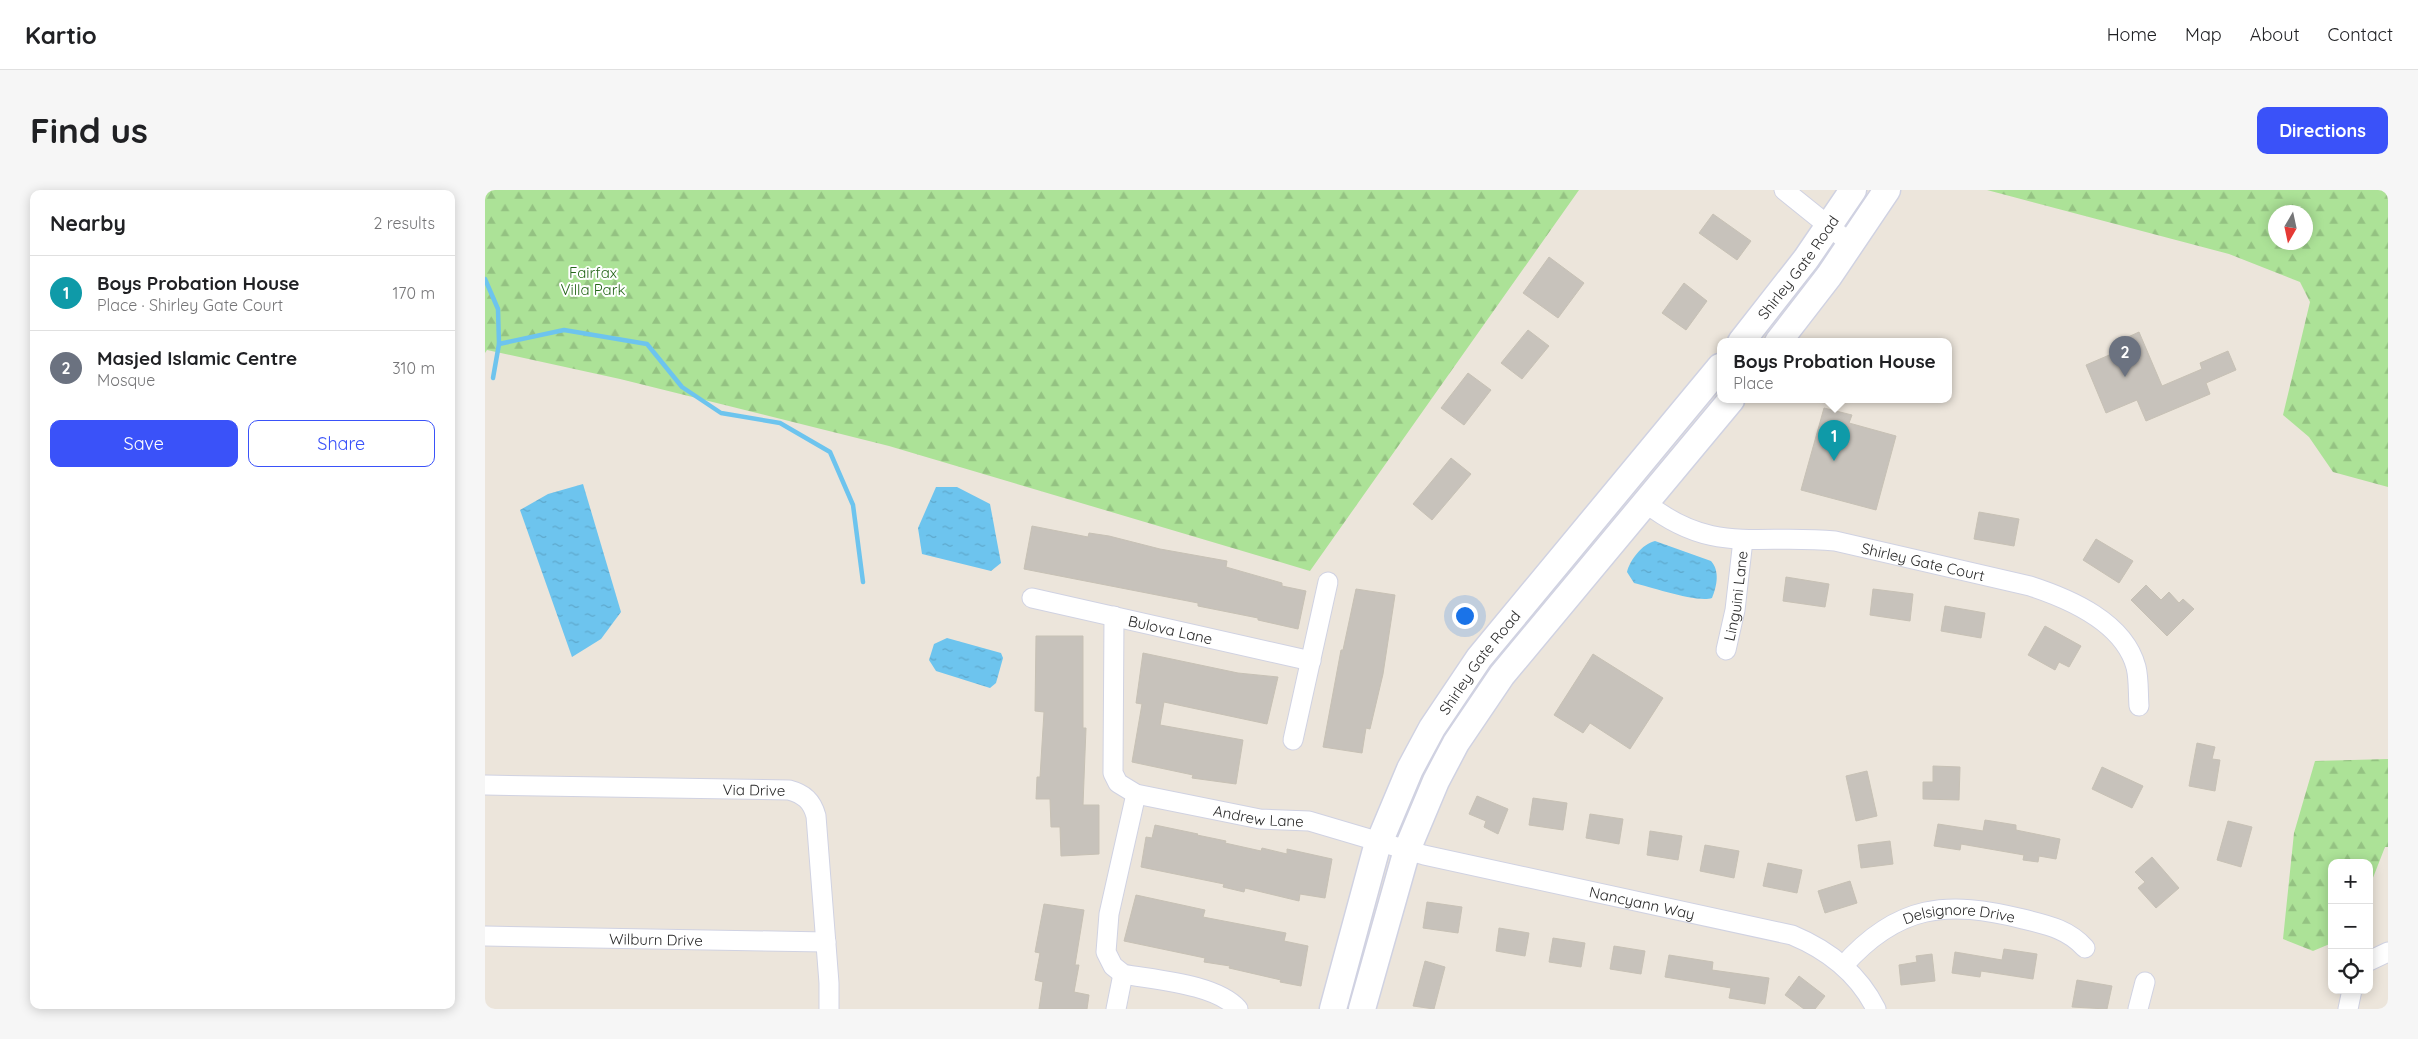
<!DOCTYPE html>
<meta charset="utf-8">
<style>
:root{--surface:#fff;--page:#f6f6f6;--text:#202124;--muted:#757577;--line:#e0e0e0;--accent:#3a52f9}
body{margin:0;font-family:Quicksand,sans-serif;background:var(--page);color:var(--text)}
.controls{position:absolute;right:15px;bottom:15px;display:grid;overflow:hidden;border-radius:10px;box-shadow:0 2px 12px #0003}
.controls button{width:45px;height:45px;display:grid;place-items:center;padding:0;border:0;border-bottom:1px solid var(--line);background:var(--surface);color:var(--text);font:25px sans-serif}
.compass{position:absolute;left:1783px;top:15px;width:45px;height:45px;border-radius:50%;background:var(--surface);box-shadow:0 2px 12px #0003;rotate:189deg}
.you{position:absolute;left:979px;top:425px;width:18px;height:18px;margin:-12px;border:4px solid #fff;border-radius:50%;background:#1a73e8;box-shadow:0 0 0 8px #1a73e833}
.badge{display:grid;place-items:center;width:32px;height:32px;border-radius:50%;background:var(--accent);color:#fff;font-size:16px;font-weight:700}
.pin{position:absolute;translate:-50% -41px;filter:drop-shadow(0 1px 2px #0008)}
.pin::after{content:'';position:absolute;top:26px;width:18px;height:15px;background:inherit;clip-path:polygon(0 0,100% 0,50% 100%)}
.popup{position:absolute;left:1232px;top:148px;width:235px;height:65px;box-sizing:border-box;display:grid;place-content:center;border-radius:10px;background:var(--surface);filter:drop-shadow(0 1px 4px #0005);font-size:16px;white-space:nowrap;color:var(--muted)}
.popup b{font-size:19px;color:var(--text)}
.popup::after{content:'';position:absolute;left:50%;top:100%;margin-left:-10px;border:10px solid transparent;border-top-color:var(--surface)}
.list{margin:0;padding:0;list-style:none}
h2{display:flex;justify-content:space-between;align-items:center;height:65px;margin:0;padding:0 20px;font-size:21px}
h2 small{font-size:16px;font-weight:400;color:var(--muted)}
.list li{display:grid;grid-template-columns:32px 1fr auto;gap:15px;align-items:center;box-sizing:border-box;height:75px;padding:0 20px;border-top:1px solid var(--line)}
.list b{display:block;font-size:19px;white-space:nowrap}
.list p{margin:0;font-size:16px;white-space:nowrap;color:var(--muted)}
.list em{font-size:16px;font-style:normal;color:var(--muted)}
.actions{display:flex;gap:10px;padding:15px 20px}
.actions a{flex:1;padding:11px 0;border:1px solid var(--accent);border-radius:10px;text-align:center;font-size:18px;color:var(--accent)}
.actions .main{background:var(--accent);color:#fff}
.icon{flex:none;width:28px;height:28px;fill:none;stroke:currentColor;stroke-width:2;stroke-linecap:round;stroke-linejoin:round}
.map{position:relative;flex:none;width:1903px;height:819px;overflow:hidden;border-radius:10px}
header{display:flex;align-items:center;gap:30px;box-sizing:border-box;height:70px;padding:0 25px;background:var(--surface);border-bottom:1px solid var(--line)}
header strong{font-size:24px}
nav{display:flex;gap:28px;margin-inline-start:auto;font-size:18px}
.intro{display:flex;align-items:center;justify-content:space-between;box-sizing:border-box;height:120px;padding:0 30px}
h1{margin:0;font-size:35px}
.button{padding:12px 22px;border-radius:10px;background:var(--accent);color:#fff;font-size:18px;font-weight:700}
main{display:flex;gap:30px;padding:0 30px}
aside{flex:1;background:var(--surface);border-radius:10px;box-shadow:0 2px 12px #0003}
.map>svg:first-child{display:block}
.forest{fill:url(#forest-firs);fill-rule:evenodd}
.water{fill:url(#water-ripples)}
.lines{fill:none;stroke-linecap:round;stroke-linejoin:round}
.stream{stroke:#6dc4ee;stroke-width:4.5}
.building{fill:#c7c2bb;stroke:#c7c1b5}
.street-casing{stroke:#d0d2e2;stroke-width:21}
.secondary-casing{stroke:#d0d2e2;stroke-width:29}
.street{stroke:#fff;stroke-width:19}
.secondary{stroke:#fff;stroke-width:26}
.labels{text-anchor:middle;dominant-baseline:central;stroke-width:4;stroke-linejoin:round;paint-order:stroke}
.street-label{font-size:15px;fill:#292929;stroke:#fff}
.park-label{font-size:15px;fill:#25661a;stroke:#fff}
</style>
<header>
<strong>Kartio</strong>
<nav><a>Home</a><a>Map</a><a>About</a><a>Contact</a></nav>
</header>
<div class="intro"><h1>Find us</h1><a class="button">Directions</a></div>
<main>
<aside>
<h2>Nearby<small>2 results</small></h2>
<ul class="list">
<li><span class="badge" style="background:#0f9aa8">1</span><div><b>Boys Probation House</b><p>Place · Shirley Gate Court</p></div><em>170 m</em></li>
<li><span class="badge" style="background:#6b7280">2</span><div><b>Masjed Islamic Centre</b><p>Mosque</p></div><em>310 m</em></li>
</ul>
<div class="actions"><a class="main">Save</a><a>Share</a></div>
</aside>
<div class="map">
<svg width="1903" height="819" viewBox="0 0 1903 819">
<defs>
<pattern id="forest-firs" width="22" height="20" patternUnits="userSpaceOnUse" patternTransform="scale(1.25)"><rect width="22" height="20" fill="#ace297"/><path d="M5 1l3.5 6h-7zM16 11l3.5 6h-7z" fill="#94c282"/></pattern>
<pattern id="water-ripples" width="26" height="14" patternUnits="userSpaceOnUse" patternTransform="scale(1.25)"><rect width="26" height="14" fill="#6dc4ee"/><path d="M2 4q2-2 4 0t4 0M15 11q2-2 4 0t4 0" fill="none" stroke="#5ea8cc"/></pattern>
</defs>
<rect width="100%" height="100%" fill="#ece5db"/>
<g class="forest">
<path d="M0,0h1094l-269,381 -421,-125 -269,-67 -133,-29 -2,3z"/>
<path d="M1502,0h401v297l-55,-15 -24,-35 -26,-22 27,-113 -10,-20 -71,-28zM1820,22v30h-30v-30z"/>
<path d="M1903,569v88h-3l-16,41v-25h-37v80l-19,8 -30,-12 11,-106 21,-72z"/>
</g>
<g class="water">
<path d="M98,294l38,128 -20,27 -29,18 -52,-147 28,-16z"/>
<path d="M451,297h21l33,17 11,59 -10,8 -69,-17 -4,-26z"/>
<path d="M1170,351l56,20c9,10 6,25 1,37 -15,5 -61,-11 -78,-15l-7,-11c3,-12 15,-28 28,-31z"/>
<path d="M462,448l54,15 2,5 -7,25 -6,5 -54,-17 -7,-11 5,-16z"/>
</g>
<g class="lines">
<g class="stream">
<path d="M0,89l13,30 1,35 65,-14 83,14 35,43 39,26 59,10 50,29 23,53 10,77"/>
<path d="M8,188l6,-34"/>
</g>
</g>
<g class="building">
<path d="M1228,24l38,27 -14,19 -38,-27z"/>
<path d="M1064,67l35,26 -26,35 -35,-25z"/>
<path d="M1199,93l23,18 -21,29 -24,-17z"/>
<path d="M1043,140l21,16 -27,33 -21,-16z"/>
<path d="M1654,142l23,54 40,-17 -2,-6 28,-12 8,19 -30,13 4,11 -64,27 -9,-21 -31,13 -20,-48 35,-15 -4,-8z"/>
<path d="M983,183l23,17 -27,35 -23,-17z"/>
<path d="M1339,218l28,7 -3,8 47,13 -20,74 -75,-20z"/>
<path d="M966,268l20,16 -39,46 -19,-16z"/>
<path d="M1494,322l40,7 -5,27 -40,-7z"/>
<path d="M547,336l56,11 1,-4 20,3 51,13 67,12 -1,6 56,16v3l24,5 -8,38 -40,-9v-2l-60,-12v-3l-174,-34z"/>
<path d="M1611,349l37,22 -14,22 -36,-23z"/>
<path d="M1301,387l43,7 -4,23 -42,-6z"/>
<path d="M1661,395l15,15 8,-8 10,11 4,-4 11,10 -27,27 -36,-36z"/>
<path d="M871,399l39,6 -12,79 -13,55 -4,-1 -4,25 -39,-6 18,-97h2z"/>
<path d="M1388,399l40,5 -3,27 -40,-6z"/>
<path d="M1460,416l40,7 -4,25 -40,-7z"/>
<path d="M1560,436l36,20 -12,21 -10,-5 -4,8 -27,-15z"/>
<path d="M551,446h47v92h3l-3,77h16v49l-38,2 -1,-29h-9l-1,-28h-14l1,-22h3l4,-65 -9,-1z"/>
<path d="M658,463l95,20 40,4 -11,47 -103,-22 -4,23 83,15 -7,44 -44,-6 1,-3 -61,-13 10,-58 -6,-1z"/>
<path d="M1108,464l70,44 -33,51 -40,-26 -7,10 -29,-18z"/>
<path d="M1712,553l18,4 -3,12 8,1 -5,31 -26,-5z"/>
<path d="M1448,576l27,1 -1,33 -36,-1v-17h10z"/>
<path d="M1617,577l41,19 -11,22 -40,-19z"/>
<path d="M1382,581l10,45 -21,5 -10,-45z"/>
<path d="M992,606l31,13 -10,25 -14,-7 2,-6 -17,-7z"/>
<path d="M1048,608l34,5 -4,27 -34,-5z"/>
<path d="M1105,624l33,5 -4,25 -33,-6z"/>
<path d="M1500,630l31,5v5l44,9 -4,20 -17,-3 -1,6 -15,-2 1,-5 -63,-11 -1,6 -26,-4 4,-22 45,7z"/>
<path d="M1743,631l24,6 -11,40 -24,-7z"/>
<path d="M670,635l43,9 -1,1 29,6 -1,2 36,8 1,-3 25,6v-5l45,10 -7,39 -25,-4 -1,7 -54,-13 -1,4 -21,-5 1,-3 -83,-17 5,-30 6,1z"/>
<path d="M1165,641l32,5 -4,24 -31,-5z"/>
<path d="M1405,651l3,23 -32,4 -3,-23z"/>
<path d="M1220,655l34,6 -5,27 -34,-7z"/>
<path d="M1667,667l27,31 -23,20 -18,-20 7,-6 -10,-10z"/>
<path d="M1283,673l34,7 -5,23 -34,-7z"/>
<path d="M1365,691l7,22 -32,10 -7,-22z"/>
<path d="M651,705l69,15 -2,7 83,16 -2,8 24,5 -7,40 -21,-4 1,-2 -52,-12 1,-2 -26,-4 1,-4 -81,-17z"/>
<path d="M942,712l35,5 -4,26 -35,-5z"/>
<path d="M559,714l40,6 -9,55h4l-5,27 15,3 -2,14h-48l4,-27 -8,-2 5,-27 -5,-1z"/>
<path d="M1014,738l30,5 -4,23 -29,-5z"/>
<path d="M1068,748l32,5 -4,24 -32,-5z"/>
<path d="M1129,756l31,5 -4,23 -31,-5z"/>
<path d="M1519,759l33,5 -4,25 -52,-8 -1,6 -28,-4 3,-21 47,8z"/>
<path d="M1447,764l3,27 -34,4 -2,-20 18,-3 -1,-6z"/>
<path d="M1184,765l44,7 -1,8 57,8 -4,26 -36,-6 2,-10 -66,-11z"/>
<path d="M940,771l20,6 -11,42 -21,-3z"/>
<path d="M1314,786l26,20 -10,13h-11l-19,-14z"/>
<path d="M1592,790l35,6 -5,23 -35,-2z"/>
</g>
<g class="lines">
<defs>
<g id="street">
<path d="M1299,0l67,54"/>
<path id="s1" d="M1161,313c67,53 112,30 189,38l195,45c40,13 94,36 106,81 3,12 2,26 3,39"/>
<path id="s2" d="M547,408l279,63"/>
<path id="s3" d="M629,426l-1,157 5,10 18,11 124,25 49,2 115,34 368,80c36,15 66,38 84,74"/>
<path id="s4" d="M1241,460l9,-40 8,-70"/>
<path d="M808,550l35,-158"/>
<path id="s5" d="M0,595l304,5c15,4 23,11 27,26l13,167v26"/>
<path d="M651,604l-27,120 -3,38 7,14 10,8c32,6 93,10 115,35"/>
<path id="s6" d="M0,746l341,6"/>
<path d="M1884,771l19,-9"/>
<path id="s7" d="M1358,776c55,-62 104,-66 180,-47 24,6 45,10 62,29"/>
<path d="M631,819l7,-35"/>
<path d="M1653,819l7,-27"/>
<path d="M1863,819l4,-19"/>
</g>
<g id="secondary">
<path id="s8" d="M1256,152l65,-83 47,-69"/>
<path d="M1293,152l51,-66 58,-86"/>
<path id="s9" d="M848,819l43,-159 34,-81 22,-41 47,-70 241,-291"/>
<path d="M877,819l45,-159 29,-69 20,-38 46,-68 229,-275"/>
</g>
</defs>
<use href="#street" class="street-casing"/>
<use href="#secondary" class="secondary-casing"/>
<use href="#street" class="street"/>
<use href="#secondary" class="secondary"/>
</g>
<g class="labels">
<g class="street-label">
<text stroke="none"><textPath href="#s8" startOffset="94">Shirley Gate Road</textPath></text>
<text stroke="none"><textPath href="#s1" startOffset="288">Shirley Gate Court</textPath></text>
<text stroke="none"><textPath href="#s4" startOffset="55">Linguini Lane</textPath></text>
<text stroke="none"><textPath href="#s2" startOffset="142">Bulova Lane</textPath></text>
<text stroke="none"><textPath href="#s9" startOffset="380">Shirley Gate Road</textPath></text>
<text stroke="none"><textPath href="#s5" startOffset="269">Via Drive</textPath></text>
<text stroke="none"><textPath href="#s3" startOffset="314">Andrew Lane</textPath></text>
<text stroke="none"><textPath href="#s3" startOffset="708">Nancyann Way</textPath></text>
<text stroke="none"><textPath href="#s7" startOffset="134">Delsignore Drive</textPath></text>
<text stroke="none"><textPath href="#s6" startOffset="171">Wilburn Drive</textPath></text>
</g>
<g class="park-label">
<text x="108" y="82">Fairfax<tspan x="108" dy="17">Villa Park</tspan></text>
</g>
</g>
</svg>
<div class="controls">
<button>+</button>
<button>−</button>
<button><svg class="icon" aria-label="locate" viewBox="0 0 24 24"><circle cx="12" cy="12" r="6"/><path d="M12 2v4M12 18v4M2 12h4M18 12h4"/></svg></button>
</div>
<svg class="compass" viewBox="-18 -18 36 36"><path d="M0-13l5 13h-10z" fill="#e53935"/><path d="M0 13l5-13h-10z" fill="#757577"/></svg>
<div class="you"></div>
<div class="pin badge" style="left:1349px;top:271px;background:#0f9aa8">1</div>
<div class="popup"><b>Boys Probation House</b>Place</div>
<div class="pin badge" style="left:1640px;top:187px;background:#6b7280">2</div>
</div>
</main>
